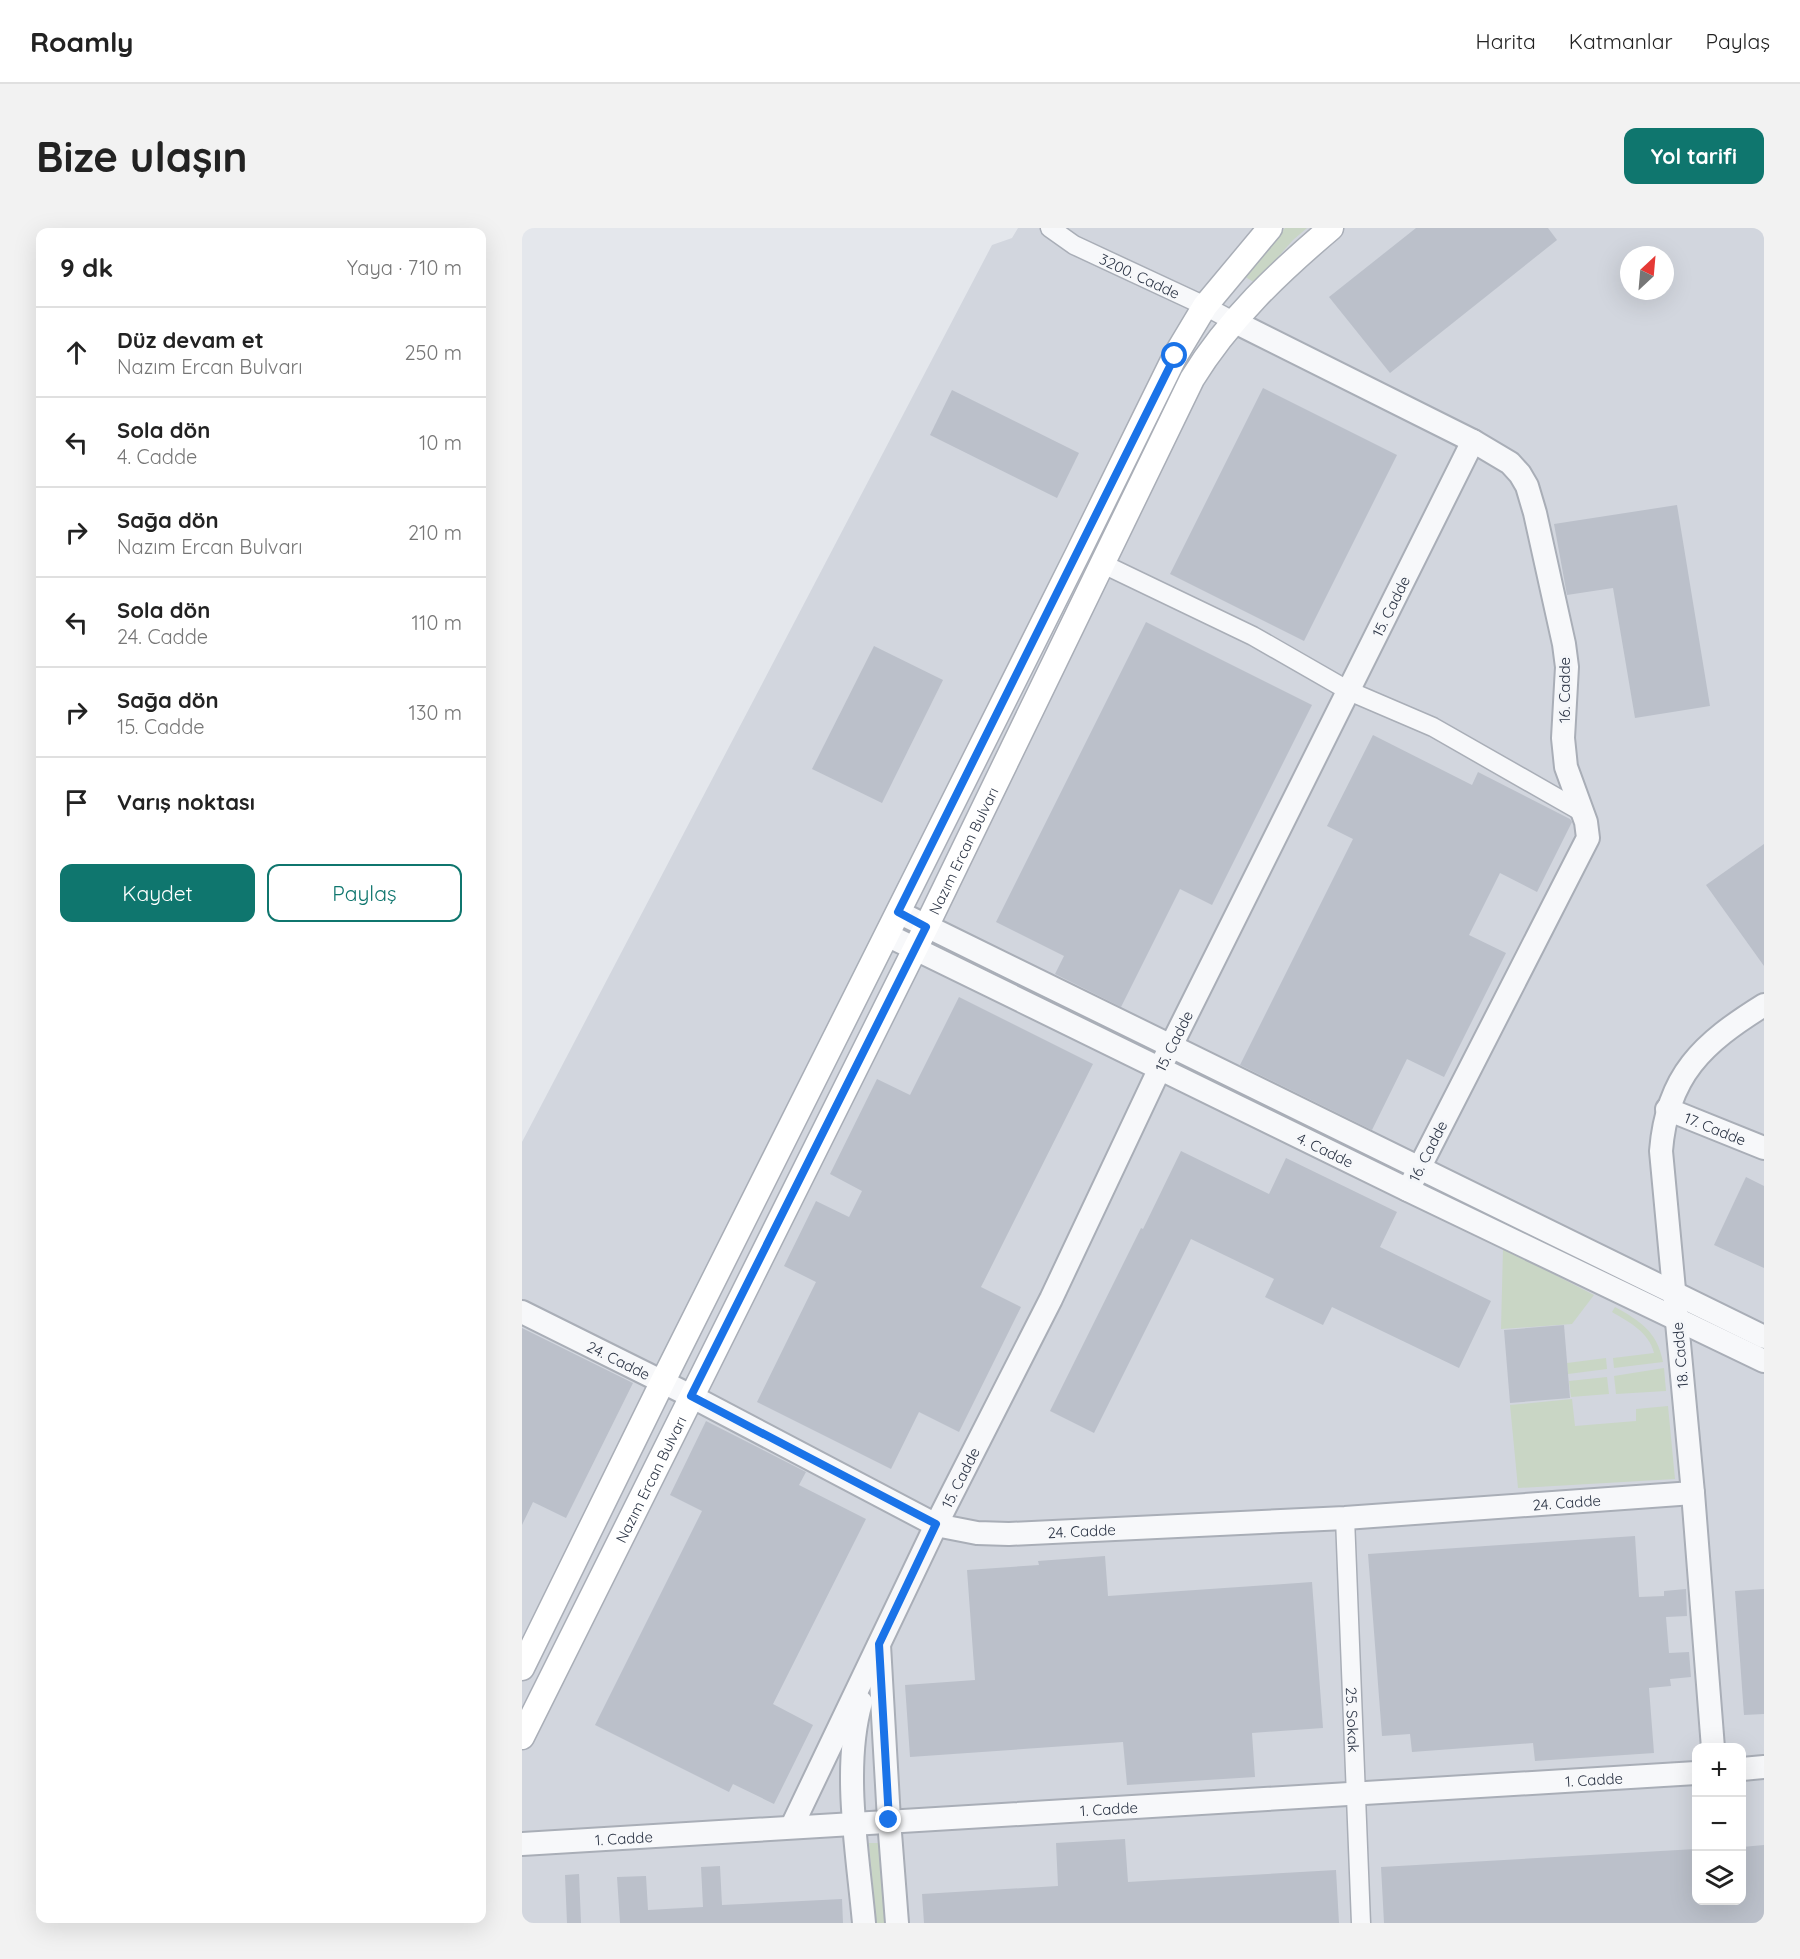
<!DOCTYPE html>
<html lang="tr">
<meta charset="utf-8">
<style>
:root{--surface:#fff;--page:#f2f2f2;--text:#222;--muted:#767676;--line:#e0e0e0;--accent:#0f766e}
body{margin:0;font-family:Quicksand,sans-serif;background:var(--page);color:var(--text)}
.controls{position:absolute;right:18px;bottom:18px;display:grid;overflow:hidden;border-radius:12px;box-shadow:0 6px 24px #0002}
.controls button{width:54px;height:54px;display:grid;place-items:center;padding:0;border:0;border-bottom:2px solid var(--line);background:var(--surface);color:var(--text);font:30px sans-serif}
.compass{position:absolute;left:1098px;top:18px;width:54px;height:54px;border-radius:50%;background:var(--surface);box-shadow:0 6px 24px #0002;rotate:26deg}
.stop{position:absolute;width:18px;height:18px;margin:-14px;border:4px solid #1a73e8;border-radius:50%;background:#fff}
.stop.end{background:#1a73e8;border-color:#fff;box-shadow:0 2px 6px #0008}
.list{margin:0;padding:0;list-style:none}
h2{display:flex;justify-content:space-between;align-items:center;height:78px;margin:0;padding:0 24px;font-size:26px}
h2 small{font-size:20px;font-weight:400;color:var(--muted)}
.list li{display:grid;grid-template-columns:39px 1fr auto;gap:18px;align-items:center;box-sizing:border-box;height:90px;padding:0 24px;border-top:2px solid var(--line)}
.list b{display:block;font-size:22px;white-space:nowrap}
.list p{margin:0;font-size:20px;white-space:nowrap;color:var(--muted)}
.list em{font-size:20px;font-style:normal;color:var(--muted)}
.actions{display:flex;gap:12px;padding:18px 24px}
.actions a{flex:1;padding:14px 0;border:2px solid var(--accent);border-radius:12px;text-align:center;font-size:21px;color:var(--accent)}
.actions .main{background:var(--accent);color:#fff}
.icon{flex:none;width:33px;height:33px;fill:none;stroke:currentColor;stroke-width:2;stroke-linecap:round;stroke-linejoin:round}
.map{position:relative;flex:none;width:1242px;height:1695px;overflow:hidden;border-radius:12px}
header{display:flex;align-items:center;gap:36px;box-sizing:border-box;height:84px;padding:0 30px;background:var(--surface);border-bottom:2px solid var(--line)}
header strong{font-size:28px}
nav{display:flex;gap:33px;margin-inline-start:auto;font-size:21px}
.intro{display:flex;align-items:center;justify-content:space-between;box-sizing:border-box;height:144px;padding:0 36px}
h1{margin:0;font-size:42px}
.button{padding:15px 27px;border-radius:12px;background:var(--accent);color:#fff;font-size:21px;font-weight:700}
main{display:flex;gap:36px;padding:0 36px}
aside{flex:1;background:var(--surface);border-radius:12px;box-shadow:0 6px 24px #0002}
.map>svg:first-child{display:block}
.built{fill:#d2d6de;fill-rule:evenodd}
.green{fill:#c9d6c5}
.building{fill:#bbc0ca}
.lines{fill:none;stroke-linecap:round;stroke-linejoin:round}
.minor-casing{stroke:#a9aeb7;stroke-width:21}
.tertiary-casing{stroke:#a9aeb7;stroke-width:26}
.secondary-casing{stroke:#a9aeb7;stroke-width:27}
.minor{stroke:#f7f8fa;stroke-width:18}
.tertiary{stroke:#f7f8fa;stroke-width:22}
.secondary{stroke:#fff;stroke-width:24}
.route{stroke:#1a73e8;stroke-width:8}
.labels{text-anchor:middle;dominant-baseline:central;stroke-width:6;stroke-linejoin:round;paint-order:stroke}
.street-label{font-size:15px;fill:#2b3445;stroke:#f4f6f9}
</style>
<header>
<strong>Roamly</strong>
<nav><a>Harita</a><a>Katmanlar</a><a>Paylaş</a></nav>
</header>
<div class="intro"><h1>Bize ulaşın</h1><a class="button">Yol tarifi</a></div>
<main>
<aside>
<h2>9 dk<small>Yaya · 710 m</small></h2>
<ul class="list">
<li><svg class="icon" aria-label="ahead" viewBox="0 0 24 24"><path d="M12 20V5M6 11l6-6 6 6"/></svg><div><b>Düz devam et</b><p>Nazım Ercan Bulvarı</p></div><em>250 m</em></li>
<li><svg class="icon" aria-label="left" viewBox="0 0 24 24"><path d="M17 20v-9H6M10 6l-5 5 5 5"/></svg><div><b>Sola dön</b><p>4. Cadde</p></div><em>10 m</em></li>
<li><svg class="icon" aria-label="right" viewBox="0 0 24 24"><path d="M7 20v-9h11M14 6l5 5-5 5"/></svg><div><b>Sağa dön</b><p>Nazım Ercan Bulvarı</p></div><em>210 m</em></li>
<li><svg class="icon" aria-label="left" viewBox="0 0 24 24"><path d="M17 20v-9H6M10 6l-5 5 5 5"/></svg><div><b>Sola dön</b><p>24. Cadde</p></div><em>110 m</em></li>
<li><svg class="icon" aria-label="right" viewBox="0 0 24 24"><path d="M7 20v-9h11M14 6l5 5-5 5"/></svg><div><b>Sağa dön</b><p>15. Cadde</p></div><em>130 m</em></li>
<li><svg class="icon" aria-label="arrive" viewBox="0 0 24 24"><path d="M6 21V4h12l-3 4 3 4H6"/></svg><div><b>Varış noktası</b></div></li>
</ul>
<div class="actions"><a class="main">Kaydet</a><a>Paylaş</a></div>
</aside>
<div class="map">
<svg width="1242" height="1695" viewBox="0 0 1242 1695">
<rect width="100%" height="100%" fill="#e4e7ec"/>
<path class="built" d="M496,0h746v1695h-1242v-781l470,-897 20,-7zM1107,27h36v36h-36zM1174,1520h46v152h-46z"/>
<g class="green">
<path d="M763,0h22l-14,12 -38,43 -11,-7z"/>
<path d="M981,1020l91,47 -22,29 -71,5z"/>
<path d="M1093,1079c25,14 42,24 48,55l-49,6 -1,-10 41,-5c-5,-21 -25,-31 -42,-41z"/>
<path d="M1084,1130l1,11 -39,5 -1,-11z"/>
<path d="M1142,1140l2,23 -50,3 -2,-18z"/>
<path d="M1085,1149l2,17 -38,3 -2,-16z"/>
<path d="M1050,1171l3,27 61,-5v-12l32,-3 7,73 -157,9 -8,-83z"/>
<path d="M347,1615h10l6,80h-9z"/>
</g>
<g class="building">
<path d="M894,0h132l9,12 -167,133 -61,-76z"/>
<path d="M741,160l134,67 -93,186 -134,-67z"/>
<path d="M430,162l127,63 -22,45 -127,-63z"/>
<path d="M1155,277l33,201 -75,12 -22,-130 -46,7 -13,-71z"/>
<path d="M624,394l166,83 -100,200 -32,-16 -59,118 -66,-33 9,-18 -68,-34z"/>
<path d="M352,418l69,34 -61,123 -70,-34z"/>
<path d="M851,507l99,50 6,-13 92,47 2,3 -35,70 -37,-19 -31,62 37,18 -62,124 -37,-18 -35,71 -132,-65 113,-226 -26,-13z"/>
<path d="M1242,616v122l-58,-81z"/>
<path d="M437,769l134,67 -112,223 40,20 -62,125 -40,-20 -28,57 -134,-67 59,-120 -32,-16 32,-65 33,16 13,-26 -32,-17 47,-95 33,16z"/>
<path d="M659,923l88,43 17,-36 111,54 -17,35 111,54 -32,67 -127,-61 -9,18 -58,-28 9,-18 -83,-40 -97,194 -44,-22 91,-183 2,1z"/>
<path d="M1224,949l18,9v82l-50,-23z"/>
<path d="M1042,1097l6,73 -60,5 -6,-73z"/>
<path d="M0,1100l111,55 -67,135 -33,-16 -11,23z"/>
<path d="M184,1193l100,51 -7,13 67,34 -93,185 40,21 -39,79 -41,-20 -4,8 -134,-67 107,-214 -32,-16z"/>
<path d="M1113,1308l4,61 25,-1v-5l22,-2 1,27 -21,1 3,36 20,-1 2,25 -21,2 1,7 -22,2 5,65 -119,8 -2,-18 -121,9 -2,-18 -28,2 -14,-182z"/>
<path d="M583,1328l3,40 204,-14 11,146 -71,5 3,44 -128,8 -4,-43 -213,15 -5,-72 70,-5 -8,-110 72,-5 -1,-4z"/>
<path d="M1242,1361v125l-20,1 -9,-124z"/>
<path d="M603,1611l3,43 208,-12 3,53h-415l-2,-29 136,-8 -2,-43z"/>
<path d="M1242,1617v78h-380l-3,-56 315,-18v51h46v-53z"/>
<path d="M198,1638l2,39 120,-6 1,24h-223l-3,-46 29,-1 2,34 55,-3 -2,-40z"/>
<path d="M57,1646l2,49h-14l-2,-48z"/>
</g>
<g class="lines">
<defs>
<g id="minor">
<path id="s1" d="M528,0l24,17 131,61 28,15"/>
<path d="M581,336l150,72 96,55 84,36 149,85"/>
<path id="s2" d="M823,1290l16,405"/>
</g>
<g id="tertiary">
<path d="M711,93l240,120 37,22 10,11 7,12 8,27 29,131 3,23 -4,71 3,29 20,55 2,16 -180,352"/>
<path d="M376,684l866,425"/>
<path id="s3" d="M365,707l521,255 356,171"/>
<path id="s4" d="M1145,881l97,39"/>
<path id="s5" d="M0,1084l169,84 245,129 41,8 32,1 336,-16 348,-25"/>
<path d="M357,1417l10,175 8,103"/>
<path d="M339,1474c-19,66 -3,153 3,221"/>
<path d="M1191,1520l-20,-255 -32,-342c6,-76 42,-108 103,-146"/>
<path d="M1220,1541l22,-2"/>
<path id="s6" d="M270,1598l144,-301 115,-226 109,-231 313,-627"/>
<path id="s7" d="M0,1616l1174,-71"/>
</g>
<g id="secondary">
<path d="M0,1440l140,-285 416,-830 97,-197 30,-50 65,-78"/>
<path id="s8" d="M0,1509l404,-810 266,-548c36,-59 87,-107 139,-151"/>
</g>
</defs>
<use href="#minor" class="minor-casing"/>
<use href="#tertiary" class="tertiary-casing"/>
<use href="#secondary" class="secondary-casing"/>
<use href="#minor" class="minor"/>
<use href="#tertiary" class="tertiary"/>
<use href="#secondary" class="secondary"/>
</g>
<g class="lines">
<path class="route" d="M367,1592l-10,-176 57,-120 -245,-128 235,-469 -28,-15 277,-556"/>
</g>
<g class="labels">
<g class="street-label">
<text stroke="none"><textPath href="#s1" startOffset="102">3200. Cadde</textPath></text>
<text stroke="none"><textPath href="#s6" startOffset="1359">15. Cadde</textPath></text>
<text transform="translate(1042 462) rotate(-90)">16. Cadde</text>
<text stroke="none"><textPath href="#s8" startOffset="990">Nazım Ercan Bulvarı</textPath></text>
<text stroke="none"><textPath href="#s6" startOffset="873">15. Cadde</textPath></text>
<text stroke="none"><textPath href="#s4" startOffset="52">17. Cadde</textPath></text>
<text stroke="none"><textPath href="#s3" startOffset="488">4. Cadde</textPath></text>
<text transform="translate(906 923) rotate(-63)">16. Cadde</text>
<text transform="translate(1158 1127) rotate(-95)">18. Cadde</text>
<text stroke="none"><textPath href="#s5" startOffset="108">24. Cadde</textPath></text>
<text stroke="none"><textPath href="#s6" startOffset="387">15. Cadde</textPath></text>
<text stroke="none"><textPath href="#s8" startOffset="288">Nazım Ercan Bulvarı</textPath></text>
<text stroke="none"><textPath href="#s5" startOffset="1098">24. Cadde</textPath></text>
<text stroke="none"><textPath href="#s5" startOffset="612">24. Cadde</textPath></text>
<text stroke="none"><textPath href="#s2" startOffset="202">25. Sokak</textPath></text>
<text stroke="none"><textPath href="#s7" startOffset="1074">1. Cadde</textPath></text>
<text stroke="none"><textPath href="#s7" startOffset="588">1. Cadde</textPath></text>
<text stroke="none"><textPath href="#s7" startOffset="102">1. Cadde</textPath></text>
</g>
</g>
</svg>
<div class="controls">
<button>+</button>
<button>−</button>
<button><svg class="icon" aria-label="layers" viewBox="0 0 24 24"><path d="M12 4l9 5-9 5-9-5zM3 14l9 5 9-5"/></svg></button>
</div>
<svg class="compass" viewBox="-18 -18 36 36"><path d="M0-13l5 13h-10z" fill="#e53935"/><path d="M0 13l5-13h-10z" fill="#767676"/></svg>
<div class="stop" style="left:653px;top:128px"></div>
<div class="stop end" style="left:367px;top:1592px"></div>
</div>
</main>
